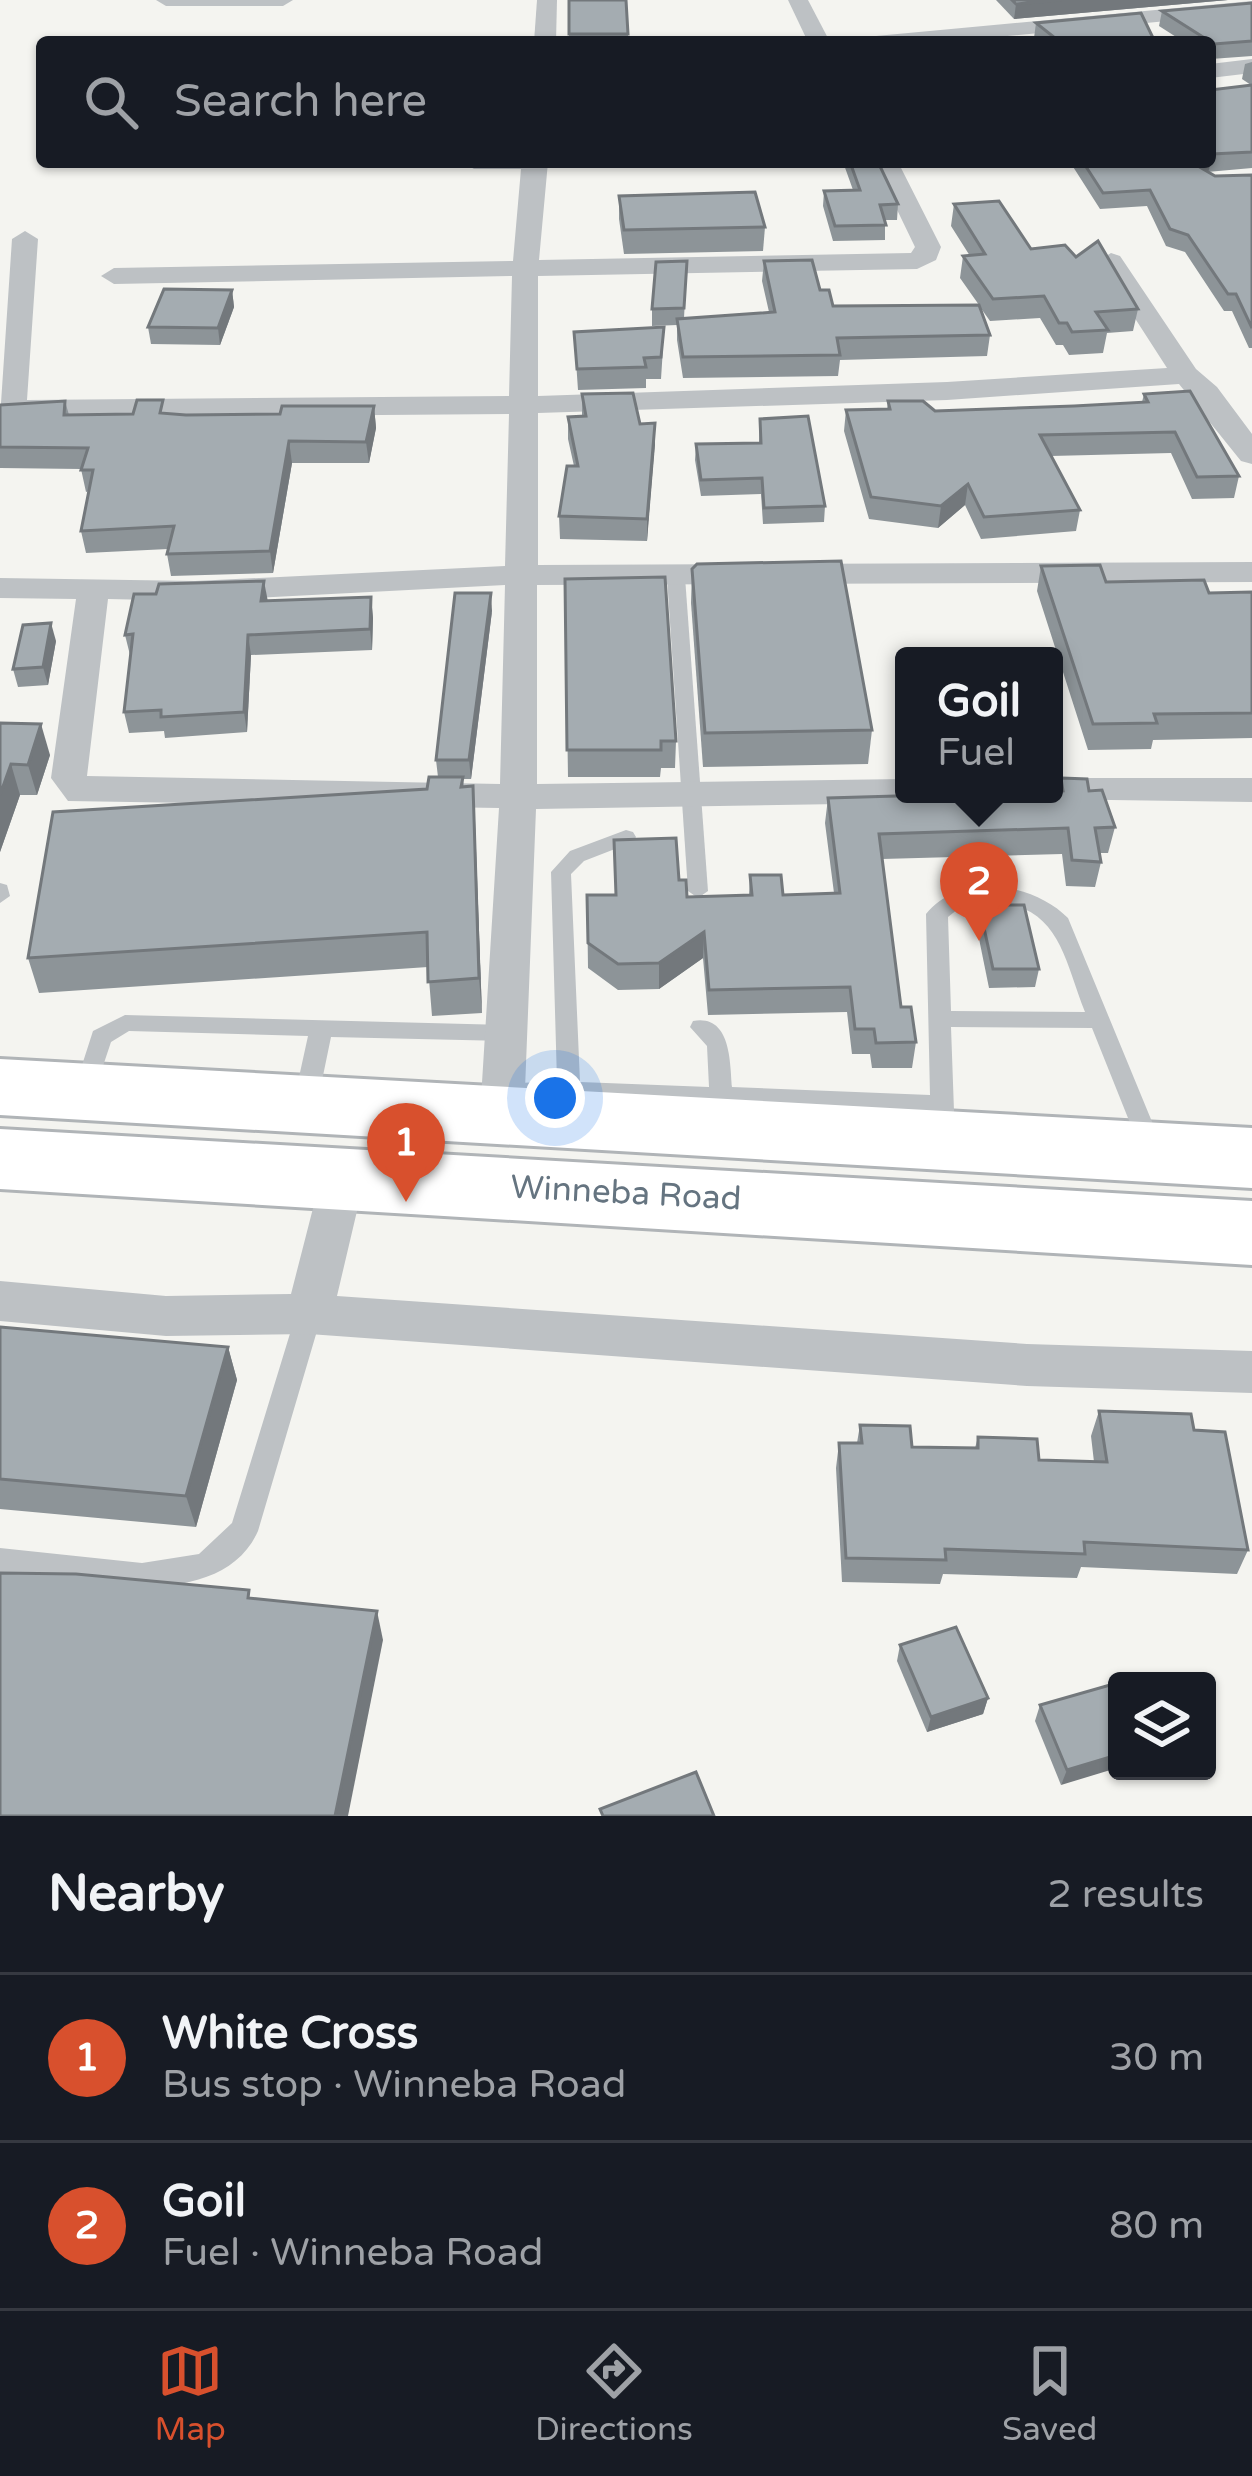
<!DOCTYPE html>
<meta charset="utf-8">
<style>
:root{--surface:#171b24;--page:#20242c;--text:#f1f3f6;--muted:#9ea1a6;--line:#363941;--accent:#d8502d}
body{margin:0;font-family:"Varela Round",sans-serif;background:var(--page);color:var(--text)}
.controls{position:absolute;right:36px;bottom:36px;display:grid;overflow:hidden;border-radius:12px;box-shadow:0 3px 9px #0004}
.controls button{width:108px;height:108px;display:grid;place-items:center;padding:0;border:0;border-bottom:3px solid var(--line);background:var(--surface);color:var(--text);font:60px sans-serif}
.you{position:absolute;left:555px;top:1098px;width:42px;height:42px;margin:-30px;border:9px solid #fff;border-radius:50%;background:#1a73e8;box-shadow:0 0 0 18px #1a73e833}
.badge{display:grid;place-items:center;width:78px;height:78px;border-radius:50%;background:var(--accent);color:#fff;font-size:39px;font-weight:700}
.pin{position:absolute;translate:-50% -99px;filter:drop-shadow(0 3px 6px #0008)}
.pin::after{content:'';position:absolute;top:63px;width:42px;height:36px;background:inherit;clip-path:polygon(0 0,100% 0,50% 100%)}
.popup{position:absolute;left:895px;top:647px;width:168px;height:156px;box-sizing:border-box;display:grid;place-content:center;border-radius:12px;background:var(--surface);filter:drop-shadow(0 3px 9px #0005);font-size:39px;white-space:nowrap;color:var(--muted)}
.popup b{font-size:45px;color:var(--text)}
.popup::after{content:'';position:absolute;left:50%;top:100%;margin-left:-24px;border:24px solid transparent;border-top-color:var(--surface)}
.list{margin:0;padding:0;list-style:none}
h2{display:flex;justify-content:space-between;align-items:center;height:156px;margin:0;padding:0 48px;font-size:51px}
h2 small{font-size:39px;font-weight:400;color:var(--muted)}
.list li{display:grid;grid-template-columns:78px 1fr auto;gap:36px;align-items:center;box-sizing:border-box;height:168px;padding:0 48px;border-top:3px solid var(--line)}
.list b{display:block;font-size:45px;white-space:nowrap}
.list p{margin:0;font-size:39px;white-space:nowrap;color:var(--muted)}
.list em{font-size:39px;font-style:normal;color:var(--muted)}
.icon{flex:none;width:66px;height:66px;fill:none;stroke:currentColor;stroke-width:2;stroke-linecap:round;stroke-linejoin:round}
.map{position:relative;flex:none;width:1252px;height:1816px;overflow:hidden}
.search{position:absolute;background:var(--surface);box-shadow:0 3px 9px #0004;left:36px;right:36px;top:36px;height:132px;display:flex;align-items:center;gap:30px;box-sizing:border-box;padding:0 42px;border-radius:12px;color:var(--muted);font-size:45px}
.sheet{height:492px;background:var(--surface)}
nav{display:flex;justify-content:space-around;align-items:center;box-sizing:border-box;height:168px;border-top:3px solid var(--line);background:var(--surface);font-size:33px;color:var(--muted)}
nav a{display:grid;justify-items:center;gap:6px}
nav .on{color:var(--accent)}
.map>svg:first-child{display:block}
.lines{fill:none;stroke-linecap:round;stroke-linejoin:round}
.trunk-casing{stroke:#b0b4b7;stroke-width:6}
.service{fill:#bdc1c4;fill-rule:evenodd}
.minor{fill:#bdc1c4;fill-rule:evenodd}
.trunk{fill:#fff;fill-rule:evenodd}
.wall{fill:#8d9498}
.shaded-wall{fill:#73787c}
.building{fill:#a4acb1;stroke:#73787c;stroke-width:3}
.labels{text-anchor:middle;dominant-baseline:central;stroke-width:12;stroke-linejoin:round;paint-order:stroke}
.street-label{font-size:33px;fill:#657480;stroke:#fff}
</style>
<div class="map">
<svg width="1252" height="1816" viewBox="0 0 1252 1816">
<rect width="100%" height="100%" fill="#f4f4f0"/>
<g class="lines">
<defs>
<g id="trunk">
<path d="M0,1059l1252,69v60l-1252,-73z"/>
<path d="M0,1129l1252,72v64l-1252,-76z"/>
</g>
</defs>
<use href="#trunk" class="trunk-casing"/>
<g class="service">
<path d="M676,572l9,5 23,314 -10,7 -10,-7 -21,-314z"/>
<path d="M626,830l7,2 3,5 -3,5 -49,19 -13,13 9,208 129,5 -2,-41 -17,-19 3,-6c38,-7 37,41 39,66l198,8 -4,-181c35,-43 107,-31 142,4l94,228 -4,7 -8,2 -8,-2 -50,-125 -141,-1 4,112 -4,7 -8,2 -8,-2 -4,-7v-26l-411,-18 -3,-6 3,-6 37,-2 -6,-209 19,-21zM983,901c76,1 79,52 102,111l-134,-1 -3,-94 10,-8z"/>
<path d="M0,883l7,2 3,11 -10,7z"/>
<path d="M125,1015l381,10 8,2 3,6 -3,6 -8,2 -175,-4 -13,63 -4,6 -8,3 -8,-3 -4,-6 14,-64 -179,-5 -18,11 -18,54h-16l-3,-6 19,-59z"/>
<path d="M309,1303l9,3 4,8 -64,217c-38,85 -185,51 -258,43v-26l142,15 57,-9 33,-31 64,-209 4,-8z"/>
</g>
<g class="minor">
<path d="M156,0h137l-10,6h-117z"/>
<path d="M537,0h20l-1,42h-22z"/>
<path d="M788,0h20l22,42h-22z"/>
<path d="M1252,1v12l-307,29h-80l11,-6z"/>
<path d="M1252,59v14l-42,5v-14z"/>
<path d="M462,162h86l-9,98 372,-7 4,-6 -41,-85h24l43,85 -5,13 -19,9 -379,7v120l409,-14 220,-14 -69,-107 13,-8 9,3 76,113 21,18 35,47v30l-11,-3 -62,-77 -232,16 -409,13v152l714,-3v20l-715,3v199l367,-5v15h16l-16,9 -368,6 -12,306 -7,12 -15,5 -15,-5 -7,-12 19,-307 -431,-7 -17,-23 25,-179 -76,-1v-20l195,3 310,-15 4,-152 -509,4 12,-179 13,-8 13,8 -11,161 482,-4 3,-120 -398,8 -13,-8 13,-8 399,-7 8,-92h-47zM505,585l-5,199 -413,-8 21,-177 87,2z"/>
<path d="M1054,778h198v24l-211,-3 -3,-5h16z"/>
<path d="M343,1159l16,5 6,13 -28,119 690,48 225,7v42l-225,-7 -718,-52 -143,2 -166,-15v-40l166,15 125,-2 30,-117 6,-13z"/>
</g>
<use href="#trunk" class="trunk"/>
</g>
<g class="wall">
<path d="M569,0l59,34v8h-59z"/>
<path d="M996,0h232l-214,19z"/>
<path d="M1252,3v53l-41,3 -1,-17h-26l-25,-16 3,-15z"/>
<path d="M1036,23l119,19h-116l-5,-4z"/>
<path d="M1252,62v106l-45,4 8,4 37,-1v173h-3l-17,-37h-8l-39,-59 -19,-6 -19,-40 -47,3 -30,-47h140v-72l41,-5 -9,-6 3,-15z"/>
<path d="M843,162h35l20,42 -1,16h-12v20l-52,1 -10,-35 1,-15 29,-1z"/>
<path d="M619,196l146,31 -2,24 -139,3 -5,-35z"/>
<path d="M954,204l77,45 45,8 62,52 -5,22 -26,2 -4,20 -34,2 -6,-10h-7l-16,-27 -50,3 -10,-14 10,28 -3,21 -147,4 -2,16 -155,2 -6,-38v-15l-25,1v-17l35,-48 -3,57 85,-6 -7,-31 2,-20 56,29 13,16 146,-1 -19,-27 3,-22h7l-19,-30z"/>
<path d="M232,290l2,17 -14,38 -69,-1 -3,-17z"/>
<path d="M574,332l89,16 -2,31h-15v9l-68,2z"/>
<path d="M582,394l58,30 15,-1 -8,118 -87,-2 -1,-23 15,-50 -6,-27v-22l14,-1z"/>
<path d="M1144,394l95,82 -5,22 -42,1 -21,-46 -120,3 29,54 -4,21 -95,8 -16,-34 -27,23 -69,-9 -25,-88 2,-21h41l1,-9 47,10 139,-5 68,-4z"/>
<path d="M65,401l4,14 211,-1 94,-8 2,22 -7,35h-77l-19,110 -102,3 -4,-22 1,-5 -82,4 -5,-22 8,-40 -3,1 -5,-23 -81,-1v-63z"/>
<path d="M760,419l65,87 -1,16 -61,2 -2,-30 -60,2 -6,-36 1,-16 63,-1z"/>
<path d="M1041,566l65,16 103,11 43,-1v146l-99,2 -2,9 -63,1 -51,-159z"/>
<path d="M692,569l180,161 -4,34 -165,3 -12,-164z"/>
<path d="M565,579l111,162 -1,27h-14l-1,9h-92z"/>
<path d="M371,597l2,21 -1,32 -121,5 -4,77 -82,6 -1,-7 -35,2 -5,-21 6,-57 -5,-20 143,-34z"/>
<path d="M492,611l-21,168h-8l1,8 9,-1 9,227 -50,3 -4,-49 -389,26 -11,-35 399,-169 11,-12 -2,-17z"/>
<path d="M56,641l-8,44 -30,2 -5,-18z"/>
<path d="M0,723l50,32 -13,40h-17l-20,57z"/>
<path d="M1061,778l28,13 26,36 -7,26h-9l2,9 -6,25 -29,-1 -4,-32 -180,5 19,148 15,35 -4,26h-40l-2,-14h-18l-5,-42 -139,3 -5,-57 -44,31 -41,1 -30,-22 -1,-73h28l64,-15 8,17 62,-2 1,-20 33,20 51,-2 -9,-70 3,-25 231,-7z"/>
<path d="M979,905l60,64 -4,18 -46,1 -13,-64z"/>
<path d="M0,1327l228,20 9,33 -41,147 -196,-18z"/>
<path d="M1099,1411l95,19 54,120 -11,24 -156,-7 -4,11 -134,-4 -3,10 -98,-2 -6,-114 3,-25h18l3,-18 52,22 63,1 3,-11 61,23 55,2 -3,-26z"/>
<path d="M900,1645l88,53 -5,16 -56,18 -30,-71z"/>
<path d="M1117,1683l-56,102 -26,-64 5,-16z"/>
</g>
<g class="shaded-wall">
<path d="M1061,0h167l-214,19 2,-15z"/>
<path d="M1212,154l-3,16 -14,13 3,-17 5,-4h7v-6z"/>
<path d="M232,290l2,17 -14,38 -2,-17z"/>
<path d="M374,406l2,22 -7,35 -3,-21z"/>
<path d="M655,423v22l-8,96v-22z"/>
<path d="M289,441l3,22 -19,110 -3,-22z"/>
<path d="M968,484l-3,21 -27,23 3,-22z"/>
<path d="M264,581l4,21 -7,-1z"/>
<path d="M491,593l1,18 -21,168 -2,-19z"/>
<path d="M371,597l2,21 -1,32 -2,-21z"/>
<path d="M51,623l5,18 -8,44 -5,-18z"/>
<path d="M248,635l3,20 -4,77 -3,-20z"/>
<path d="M41,724l9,31 -13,40 -9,-30z"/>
<path d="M11,764l9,31 -20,57v-57z"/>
<path d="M473,786l2,35 7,192 -3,-35z"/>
<path d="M704,932l-1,26 -44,31v-26z"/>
<path d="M228,1347l9,33 -41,147 -10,-31z"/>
<path d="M377,1611l6,29 -35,176h-13z"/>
<path d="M988,1698l-5,16 -56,18 4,-15z"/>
<path d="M1117,1755v13l-56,17 6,-15z"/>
</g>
<g class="building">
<path d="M569,0h57l2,34h-59z"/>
<path d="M1012,0h49l-45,4z"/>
<path d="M1252,3v38l-38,3 -52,-33z"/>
<path d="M1141,13l14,29h-95l-24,-19z"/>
<path d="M1252,85v67l-40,2 -2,2v-66z"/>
<path d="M850,162h28l20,42 -18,1 6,20 -51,1 -11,-35 36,-1z"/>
<path d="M1083,162h120l-5,4 17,10 37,-1v153l-16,-34h-8l-40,-59 -18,-6 -20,-39 -47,3z"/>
<path d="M755,192l10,35 -141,3 -5,-34z"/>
<path d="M999,201l32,48 34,-4 11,12 22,-16 40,68 -42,3 12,18 -36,2 -5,-9h-8l-15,-27 -51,3 -30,-43 22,-2 -31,-50z"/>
<path d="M812,260l8,30h9l4,16 146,-1 11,30 -153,3 3,17 -157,2 -6,-38 98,-7 -11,-51z"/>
<path d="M687,261l-3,47 -32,1 4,-47z"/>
<path d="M164,289l68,1 -14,38 -70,-1z"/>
<path d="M664,327l-3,30 -17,1 2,9 -69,2 -3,-37z"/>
<path d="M1190,391l49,85 -42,1 -22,-45 -135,3 40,75 -96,7 -16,-33 -27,22 -70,-9 -25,-87 44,-1 -2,-8h35l12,10 139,-5 74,-4 -4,-8z"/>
<path d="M633,393l7,31 15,-1 -8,96 -88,-3 8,-50h11l-10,-49 18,-1 -4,-22z"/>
<path d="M137,400h26l-3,13 26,2 94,-1 2,-8h92l-8,36 -77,-1 -19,110 -103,3 7,-28 -93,5 12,-61h-12l7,-22 -88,-1v-42l65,-4 -1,14 69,-1z"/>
<path d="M808,416l17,90 -61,2 -2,-30 -61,2 -5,-36 65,-1 -1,-24z"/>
<path d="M841,561l31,169 -167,3 -13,-164 5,-5z"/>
<path d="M1100,565l6,17 98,-2 5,13 43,-1v121l-98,1 3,9 -64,1 -52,-158z"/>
<path d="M665,577l11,164h-15v9h-94l-2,-171z"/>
<path d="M264,581l-3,20 110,-4 -1,32 -122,6 -4,77 -83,5v-7l-37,2 9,-78 -8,1 9,-41h22l3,-10z"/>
<path d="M455,593h36l-22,167h-33z"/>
<path d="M51,623l-8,44 -30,2 10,-44z"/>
<path d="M0,723l41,1 -13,41 -17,-1 -11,31z"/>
<path d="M429,777h34l-2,10 12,-1 6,192 -51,4 -1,-50 -399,26 25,-146 374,-23z"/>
<path d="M1061,778l26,1 2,12 13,-1 13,37 -20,1 6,34 -29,-2 -4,-32 -189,6 22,173h10l5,35 -40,1 -2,-14h-19l-5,-42 -141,3 -5,-58 -45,31 -41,1 -30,-21 -1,-48h29l-2,-55 62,-2 3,42h7l1,17 65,-2 -2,-20h31l2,20 57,-2 -12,-95 138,-4h88v-2l9,-1z"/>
<path d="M979,905h45l15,64h-46z"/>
<path d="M0,1327l228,20 -42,149 -186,-17z"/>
<path d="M1099,1411l92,3 3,16 31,2 23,118 -164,-8 1,12 -140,-5 1,11 -100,-2 -7,-115h23l-2,-18 50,1 2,21 66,1v-11l59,2 2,21 68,2z"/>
<path d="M0,1573l76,1 173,16 -1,8 129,13 -42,205h-335z"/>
<path d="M956,1627l32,71 -57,19 -31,-72z"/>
<path d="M1117,1683v72l-50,15 -27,-65z"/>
<path d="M696,1772l18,44h-111l-3,-7z"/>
</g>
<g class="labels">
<g class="street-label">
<text transform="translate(626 1193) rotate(3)">Winneba Road</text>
</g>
</g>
</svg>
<div class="controls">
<button><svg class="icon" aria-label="layers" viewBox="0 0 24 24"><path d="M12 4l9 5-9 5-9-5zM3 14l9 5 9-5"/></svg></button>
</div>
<div class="you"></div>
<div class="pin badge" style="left:406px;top:1202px">1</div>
<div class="pin badge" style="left:979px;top:941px">2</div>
<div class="popup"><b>Goil</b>Fuel</div>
<div class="search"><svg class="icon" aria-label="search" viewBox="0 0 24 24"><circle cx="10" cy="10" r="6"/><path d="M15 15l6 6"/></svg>Search here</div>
</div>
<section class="sheet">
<h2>Nearby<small>2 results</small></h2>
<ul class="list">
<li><span class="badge">1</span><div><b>White Cross</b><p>Bus stop · Winneba Road</p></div><em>30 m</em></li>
<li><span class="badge">2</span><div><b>Goil</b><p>Fuel · Winneba Road</p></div><em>80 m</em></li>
</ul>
</section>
<nav>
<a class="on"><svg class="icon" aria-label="map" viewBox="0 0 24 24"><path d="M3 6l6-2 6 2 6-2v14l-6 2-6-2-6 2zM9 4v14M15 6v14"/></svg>Map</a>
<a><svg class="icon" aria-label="directions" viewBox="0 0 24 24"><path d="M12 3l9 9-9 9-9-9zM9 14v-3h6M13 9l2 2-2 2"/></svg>Directions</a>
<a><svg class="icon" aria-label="saved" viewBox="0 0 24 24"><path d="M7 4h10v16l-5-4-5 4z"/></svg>Saved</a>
</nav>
